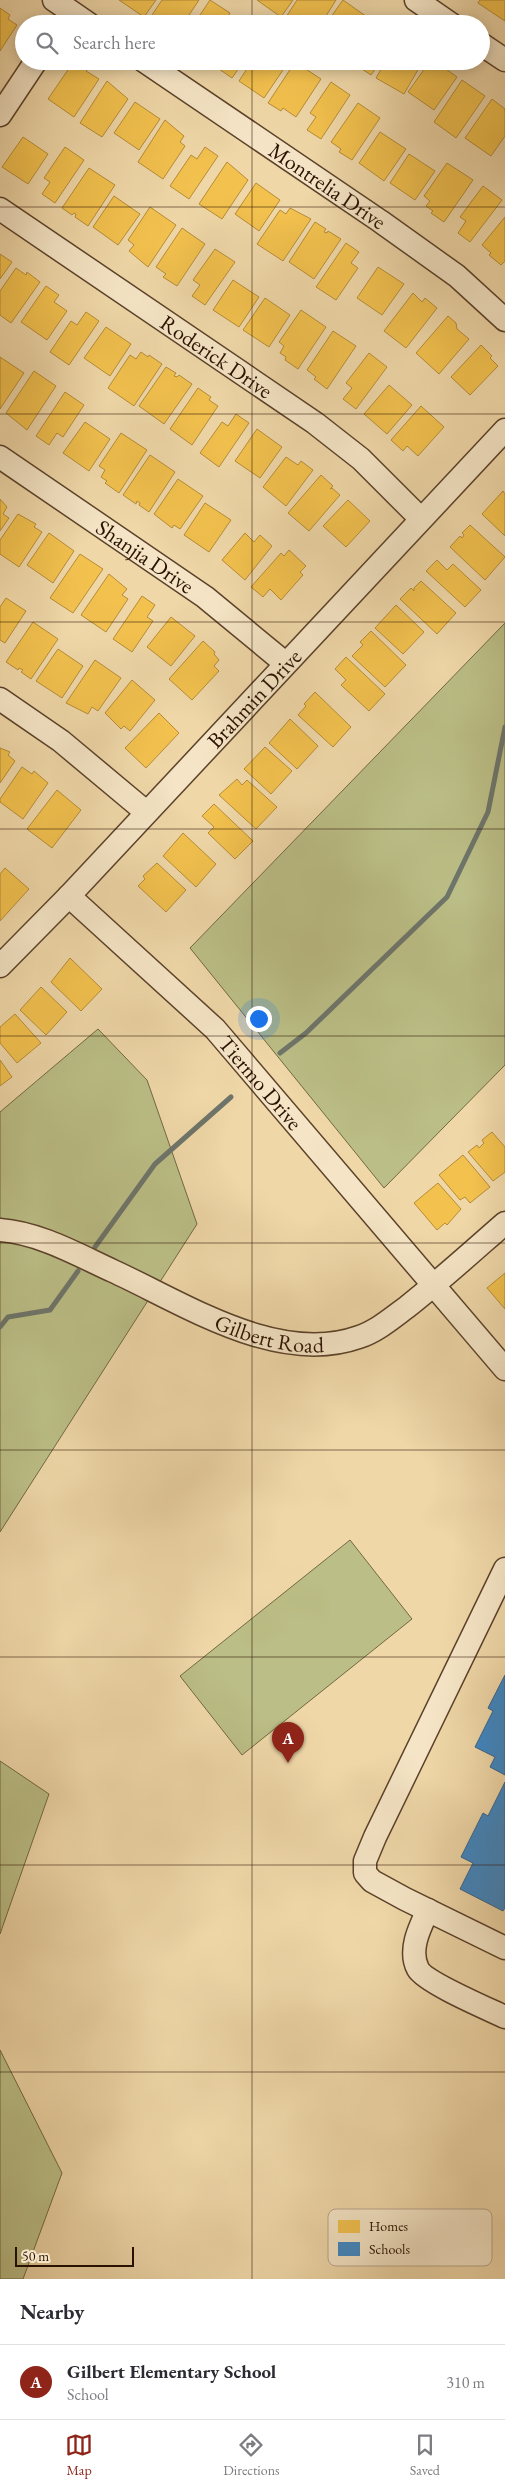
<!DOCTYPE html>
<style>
:root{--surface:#fff;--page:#f7f7f7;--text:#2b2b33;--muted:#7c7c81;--line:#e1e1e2;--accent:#8f2418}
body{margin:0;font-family:"EB Garamond",serif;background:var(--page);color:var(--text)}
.scale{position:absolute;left:15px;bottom:12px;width:119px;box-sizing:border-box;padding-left:5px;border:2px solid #2a1100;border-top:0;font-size:14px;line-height:18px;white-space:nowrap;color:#2a1100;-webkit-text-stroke:4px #f5e5c6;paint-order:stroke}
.you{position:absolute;left:258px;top:1018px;width:18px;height:18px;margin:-12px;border:4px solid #fff;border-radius:50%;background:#1a73e8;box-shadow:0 0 0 8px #1a73e833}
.badge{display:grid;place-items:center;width:32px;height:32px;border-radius:50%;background:var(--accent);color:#fff;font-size:16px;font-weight:700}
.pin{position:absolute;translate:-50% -41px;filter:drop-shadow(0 1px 2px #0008)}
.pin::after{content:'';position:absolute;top:26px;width:18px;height:15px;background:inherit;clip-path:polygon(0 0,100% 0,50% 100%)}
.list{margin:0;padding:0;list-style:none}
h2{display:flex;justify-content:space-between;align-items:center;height:65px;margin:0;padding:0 20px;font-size:21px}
h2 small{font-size:16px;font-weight:400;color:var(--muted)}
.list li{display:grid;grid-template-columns:32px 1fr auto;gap:15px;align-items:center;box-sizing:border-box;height:75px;padding:0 20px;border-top:1px solid var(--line)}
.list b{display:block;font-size:19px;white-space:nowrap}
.list p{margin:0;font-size:16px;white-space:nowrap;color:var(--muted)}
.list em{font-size:16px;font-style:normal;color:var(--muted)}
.icon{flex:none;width:28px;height:28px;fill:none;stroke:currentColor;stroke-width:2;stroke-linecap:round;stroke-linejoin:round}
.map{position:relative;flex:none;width:505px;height:2279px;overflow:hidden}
.search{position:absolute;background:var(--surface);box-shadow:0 2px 12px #0003;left:15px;right:15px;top:15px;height:55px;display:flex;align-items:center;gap:12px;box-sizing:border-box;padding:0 18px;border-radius:28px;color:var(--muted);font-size:19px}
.sheet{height:140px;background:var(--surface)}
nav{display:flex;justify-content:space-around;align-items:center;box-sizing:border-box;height:70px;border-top:1px solid var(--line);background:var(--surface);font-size:14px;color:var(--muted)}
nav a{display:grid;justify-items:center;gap:2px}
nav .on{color:var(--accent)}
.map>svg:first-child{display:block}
.green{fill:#bbbe86;stroke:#726843}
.homes{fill:#f2c14e;stroke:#b68c37}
.schools{fill:#3f88c5;stroke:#39648a}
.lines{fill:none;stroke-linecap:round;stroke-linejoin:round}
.stream{stroke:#6e756a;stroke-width:5}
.minor-casing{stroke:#5b422a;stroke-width:25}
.minor{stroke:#f5e5c6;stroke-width:22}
.grid{fill:none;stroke:#2a1100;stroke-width:1;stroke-opacity:0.55}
.labels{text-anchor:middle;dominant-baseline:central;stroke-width:5;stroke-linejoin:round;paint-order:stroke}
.street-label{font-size:22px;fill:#2a1100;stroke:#f5e5c6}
.key{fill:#f5e5c6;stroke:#b8a58b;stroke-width:1}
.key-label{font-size:14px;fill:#2a1100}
</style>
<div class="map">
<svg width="505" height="2279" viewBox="0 0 505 2279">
<rect width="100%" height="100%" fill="#efd7a8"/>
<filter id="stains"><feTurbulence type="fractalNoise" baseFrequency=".004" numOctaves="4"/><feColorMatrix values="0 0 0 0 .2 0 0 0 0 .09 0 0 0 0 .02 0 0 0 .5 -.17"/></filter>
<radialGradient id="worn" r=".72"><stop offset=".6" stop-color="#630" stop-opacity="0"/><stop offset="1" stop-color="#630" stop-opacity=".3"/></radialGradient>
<g class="green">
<path d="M505,623v442l-121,123 -194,-240z"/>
<path d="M98,1029l49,51 50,144 -197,308v-420z"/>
<path d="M350,1540l62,79 -170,136 -62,-79z"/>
<path d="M0,1761l49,33 -49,140z"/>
<path d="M0,2050l62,123 -39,106h-23z"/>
</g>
<g class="homes">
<path d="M119,0h37l-12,17z"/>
<path d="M162,0h37l-16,24h-32l-3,-3z"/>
<path d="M210,0l20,13 -7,11h-29z"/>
<path d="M257,0h36l-12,17z"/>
<path d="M297,0h39l-15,24h-25l-10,-7z"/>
<path d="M343,0l24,17 -5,7h-36z"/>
<path d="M480,0h25v21l-27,-18z"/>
<path d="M0,8l10,7 -2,4 9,6 -17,26z"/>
<path d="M74,61h5l10,7 -3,3 13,8 -25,38 -26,-18z"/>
<path d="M213,61h31l-12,17 -13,-9 2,-2z"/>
<path d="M252,61h25l8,6 -21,31 -25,-17z"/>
<path d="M350,61h31l-10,14z"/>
<path d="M386,61h37l-19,33 -28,-16z"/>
<path d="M430,61h5l22,16 -23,33 -26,-18z"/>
<path d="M295,62l26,17 -25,38 -13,-9 -2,3 -13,-8z"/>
<path d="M462,80l23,16 -29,42 -22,-16z"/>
<path d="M107,81l21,18 -26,38 -22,-14z"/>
<path d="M331,82l19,13 -29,44 -14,-9 9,-13 -6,-4z"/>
<path d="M492,99l13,10v27l-14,20 -26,-18z"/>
<path d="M135,102l25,17 -21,31 -25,-17z"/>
<path d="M358,103l22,15 -28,42 -13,-8 2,-3 -10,-7z"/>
<path d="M165,120l19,16 -4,6 5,4 -22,33 -25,-17z"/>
<path d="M380,132l26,17 -22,32 -25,-18z"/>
<path d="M23,137l25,17 -20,30 -26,-17z"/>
<path d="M65,147l19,13 -29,43 -13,-9 8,-12 -6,-4z"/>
<path d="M205,147l13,9 -29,43 -19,-13 21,-31 6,4z"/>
<path d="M409,154l26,17 -20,29 -25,-17z"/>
<path d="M227,162l21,18 -26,39 -23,-15z"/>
<path d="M447,163l26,17 -29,42 -13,-9 2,-2 -7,-5 4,-5 -6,-5z"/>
<path d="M89,168l26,17 -27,41 -13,-9 1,-3 -2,-1 -2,2 -10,-7z"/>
<path d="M256,183l24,17 -21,31 -24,-17z"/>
<path d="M483,186l19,14 -32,42 -12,-9 8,-12 -6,-4z"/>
<path d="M114,196l26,18 -22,31 -25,-18z"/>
<path d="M150,207l26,18 -28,42 -19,-16 5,-6 -6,-5z"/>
<path d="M290,208l21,11 -28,42 -26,-17 23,-34 6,4z"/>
<path d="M505,217v44l-4,4 -12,-10 2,-2 -9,-8z"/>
<path d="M315,222l11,7 -2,3 3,1 1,-2 13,8 -27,40 -25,-17z"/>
<path d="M182,228l23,16 -28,42 -14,-9 3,-3 -10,-7z"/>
<path d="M346,243l13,9 -8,11 7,5 -22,32 -20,-13z"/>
<path d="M215,249l20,13 -30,43 -13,-9 8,-11 -7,-5z"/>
<path d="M0,254l12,8 -12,17z"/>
<path d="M378,267l26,17 -22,31 -25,-17z"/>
<path d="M16,268l10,7 1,-3 13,10 -29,41 -11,-8v-24z"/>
<path d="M233,280l26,17 -20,30 -26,-17z"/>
<path d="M46,286l13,9 -5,7 13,9 -20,29 -26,-18z"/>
<path d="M413,293l9,9 3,-4 12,10 -31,40 -22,-17z"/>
<path d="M265,298l25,17 -21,32 -26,-17z"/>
<path d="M301,310l25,17 -28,42 -13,-9 1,-3 -6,-4 4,-7 -5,-4z"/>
<path d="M86,312l13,9 -30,44 -19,-13 21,-31 6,4z"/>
<path d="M448,316l8,7 1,6 12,10 -30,35 -23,-21z"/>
<path d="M106,327l25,17 -21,32 -26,-18z"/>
<path d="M333,331l23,15 -29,43 -13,-10 2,-2 -9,-7z"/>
<path d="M481,345l11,11 -2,2 8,8 -28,29 -19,-18z"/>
<path d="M141,352l7,5 1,-2 13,9 -28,42 -26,-18 22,-33 6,4z"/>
<path d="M369,353l18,14 -31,42 -13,-10 9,-11 -6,-5z"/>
<path d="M0,357l24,16 -24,36z"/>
<path d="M166,367l10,6 -2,3 3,1 2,-2 13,9 -28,40 -25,-18z"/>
<path d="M34,371l22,15 -29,44 -21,-17z"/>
<path d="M389,385l23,20 -25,29 -23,-20z"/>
<path d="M198,388l13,9 -2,3 9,6 -26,39 -22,-16z"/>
<path d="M65,392l19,13 -21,32 -6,-4 -8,12 -13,-9z"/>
<path d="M421,406l23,21 -26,29 -11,-10 -4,5 -12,-11z"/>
<path d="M236,414l13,9 -30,44 -19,-14 22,-31 6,4z"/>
<path d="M85,422l25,17 -21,32 -26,-18z"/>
<path d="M257,429l25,18 -22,31 -25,-17z"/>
<path d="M121,433l26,17 -28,43 -14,-10 2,-2 -6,-4 4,-7 -6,-4z"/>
<path d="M150,455l25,17 -26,40 -10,-7 1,-2 -3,-2 -1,3 -13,-9z"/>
<path d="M286,457l12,8 3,-4 12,9 -27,36 -23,-19z"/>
<path d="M321,475l12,11 -3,3 2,-1 8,7 -31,36 -21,-18z"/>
<path d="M178,479l25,17 -23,33 -6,-4 -2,3 -18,-14z"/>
<path d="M503,491l2,3v42l-23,-22z"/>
<path d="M0,499l7,8 -4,7 6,4 -9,13z"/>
<path d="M348,500l22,21 -24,26 -23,-21z"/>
<path d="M205,503l26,17 -22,32 -25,-17z"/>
<path d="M18,514l18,10 -2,3 8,5 -23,35 -19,-13v-14z"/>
<path d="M470,525l35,32 -20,23 -35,-33 10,-11 2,2 2,-3 -2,-2z"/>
<path d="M49,533l25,18 -21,32 -26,-18z"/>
<path d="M245,533l9,9 6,-7 12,11 -27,34 -23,-20z"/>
<path d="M289,550l17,16 -6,6 3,3 -22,25 -11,-11 -7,8 -12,-10 30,-34 3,3z"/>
<path d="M80,554l23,15 -30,44 -23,-15z"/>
<path d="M437,560l10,10 6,-6 28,26 -16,17 -39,-36z"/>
<path d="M109,574l18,15 -5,6 6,4 -22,33 -25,-17z"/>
<path d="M421,581l35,32 -19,21 -37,-35 11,-11 3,3v-3z"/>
<path d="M142,596l13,9 -8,12 6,4 -21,31 -19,-13z"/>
<path d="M6,598l20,13 -21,32 -5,-3v-33z"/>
<path d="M396,605l28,27 -21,22 -28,-26z"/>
<path d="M171,617l24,19 -24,30 -24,-19z"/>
<path d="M33,622l25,17 -27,40 -10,-7 2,-2 -4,-2 -1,2 -12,-8z"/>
<path d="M371,631l35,34 -21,22 -33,-31 11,-11 -3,-3z"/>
<path d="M203,641l12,11 -1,2 5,6 -5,6 5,5 -27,29 -23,-21z"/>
<path d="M58,649l25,17 -21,32 -26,-17z"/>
<path d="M346,657l39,37 -16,17 -28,-26 5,-5 -11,-11z"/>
<path d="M95,660l26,18 -23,33 -6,-4 -4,7 -22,-11z"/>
<path d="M132,680l23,20 -25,31 -6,-5 -3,3 -16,-16z"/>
<path d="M315,692l36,35 -18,20 -35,-32 8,-9 -2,-2z"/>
<path d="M159,713l20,20 -33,35 -21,-20z"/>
<path d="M290,719l28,27 -21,23 -28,-26z"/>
<path d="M265,747l27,24 -21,23 -27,-25z"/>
<path d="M0,748l10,4 -2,3 7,6 -15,22z"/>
<path d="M22,767l10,7 2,-3 14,12 -25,36 -23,-17v-3z"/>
<path d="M237,779l5,6 5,-5 30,27 -21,22 -37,-34z"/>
<path d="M57,790l24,20 -29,38 -25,-19z"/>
<path d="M214,804l39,37 -18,18 -27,-26 6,-6 -12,-11z"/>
<path d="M183,833l33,31 -20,23 -33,-31z"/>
<path d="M157,863l29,27 -20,22 -28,-26 7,-7 -2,-3z"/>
<path d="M5,868l24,21 -29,32v-47z"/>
<path d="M70,958l32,31 -21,22 -30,-29z"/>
<path d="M41,987l26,25 -21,23 -26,-25z"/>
<path d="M15,1014l26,29 -24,20 -17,-20v-16z"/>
<path d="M0,1060l12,17 -12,9z"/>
<path d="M492,1132l13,15v25l-12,9 -25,-29 9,-7 2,3 5,-5 -2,-3z"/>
<path d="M463,1155l27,32 -20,16 -5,-6 -5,3 -21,-25z"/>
<path d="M438,1183l23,26 -14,16 -2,-2 -8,7 -23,-27z"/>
<path d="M505,1273v36l-18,-21z"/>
</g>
<g class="schools">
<path d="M505,1675v100l-15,-8 5,-10 -20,-10 18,-36 -5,-3z"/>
<path d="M505,1782v126l-2,3 -43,-22 13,-26 -12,-6 22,-44 5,3z"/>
</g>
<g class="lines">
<g class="stream">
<path d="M280,1053l26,-20 141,-136 41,-85 17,-85"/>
<path d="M95,1247l60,-83 76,-67"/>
<path d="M0,1327l8,-10 42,-7 28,-39"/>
</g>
<defs>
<g id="minor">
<path d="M54,0l35,24"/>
<path d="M416,0l35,24"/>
<path d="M481,44l24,16"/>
<path id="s1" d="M144,61l236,160 77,55 48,44"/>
<path d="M0,115l36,-54"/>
<path id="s2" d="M0,209l315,214 46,36 60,60"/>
<path id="s3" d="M0,457l205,140 80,66"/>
<path d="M0,699l61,42 85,71"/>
<path id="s4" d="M69,896l146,133 290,340"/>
<path id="s5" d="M0,966l69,-70 436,-466"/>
<path id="s6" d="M0,1230c40,3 78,25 113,41 72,33 165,95 246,66 18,-6 33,-19 48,-30 34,-27 66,-56 98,-84"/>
<path d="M505,1569l-130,268 -10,24v12l7,8 33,18 100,49"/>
<path d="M428,1910c-8,17 -20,40 -10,59 7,13 70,40 87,48"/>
</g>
</defs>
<use href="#minor" class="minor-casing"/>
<use href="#minor" class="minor"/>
</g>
<path class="grid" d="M252,0v24M252,61v2218M0,207h505M0,414h505M0,622h505M0,829h505M0,1036h505M0,1243h505M0,1450h505M0,1657h505M0,1865h505M0,2072h505"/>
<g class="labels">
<g class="street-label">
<text stroke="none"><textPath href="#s1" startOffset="222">Montrelia Drive</textPath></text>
<text stroke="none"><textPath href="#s2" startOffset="262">Roderick Drive</textPath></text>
<text stroke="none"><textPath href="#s3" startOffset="176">Shanjia Drive</textPath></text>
<text stroke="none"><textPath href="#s5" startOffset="369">Brahmin Drive</textPath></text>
<text stroke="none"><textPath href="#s4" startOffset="268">Tiermo Drive</textPath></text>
<text stroke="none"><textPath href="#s6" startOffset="291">Gilbert Road</textPath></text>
</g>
</g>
<rect x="328" y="2209" width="164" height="57" rx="8" class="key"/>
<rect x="338" y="2220" width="22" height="13" fill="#f2c14e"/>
<rect x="338" y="2242" width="22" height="14" fill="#3f88c5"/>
<g class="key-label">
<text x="369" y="2231">Homes</text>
<text x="369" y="2254">Schools</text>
</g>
<rect width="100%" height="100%" filter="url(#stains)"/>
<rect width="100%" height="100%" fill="url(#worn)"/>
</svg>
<div class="scale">50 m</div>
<div class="you"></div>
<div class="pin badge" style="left:288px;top:1763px">A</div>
<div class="search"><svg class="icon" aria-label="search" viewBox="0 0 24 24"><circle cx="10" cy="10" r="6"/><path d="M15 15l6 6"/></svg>Search here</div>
</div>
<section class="sheet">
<h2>Nearby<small></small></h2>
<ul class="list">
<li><span class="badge">A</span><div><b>Gilbert Elementary School</b><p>School</p></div><em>310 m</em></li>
</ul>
</section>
<nav>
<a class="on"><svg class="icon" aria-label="map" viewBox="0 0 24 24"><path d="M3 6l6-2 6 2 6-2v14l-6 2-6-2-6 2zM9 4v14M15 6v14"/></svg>Map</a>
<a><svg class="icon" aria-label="directions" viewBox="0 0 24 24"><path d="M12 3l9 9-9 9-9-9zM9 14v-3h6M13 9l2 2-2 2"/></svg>Directions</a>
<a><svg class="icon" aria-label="saved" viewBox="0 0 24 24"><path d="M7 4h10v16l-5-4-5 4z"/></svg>Saved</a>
</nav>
